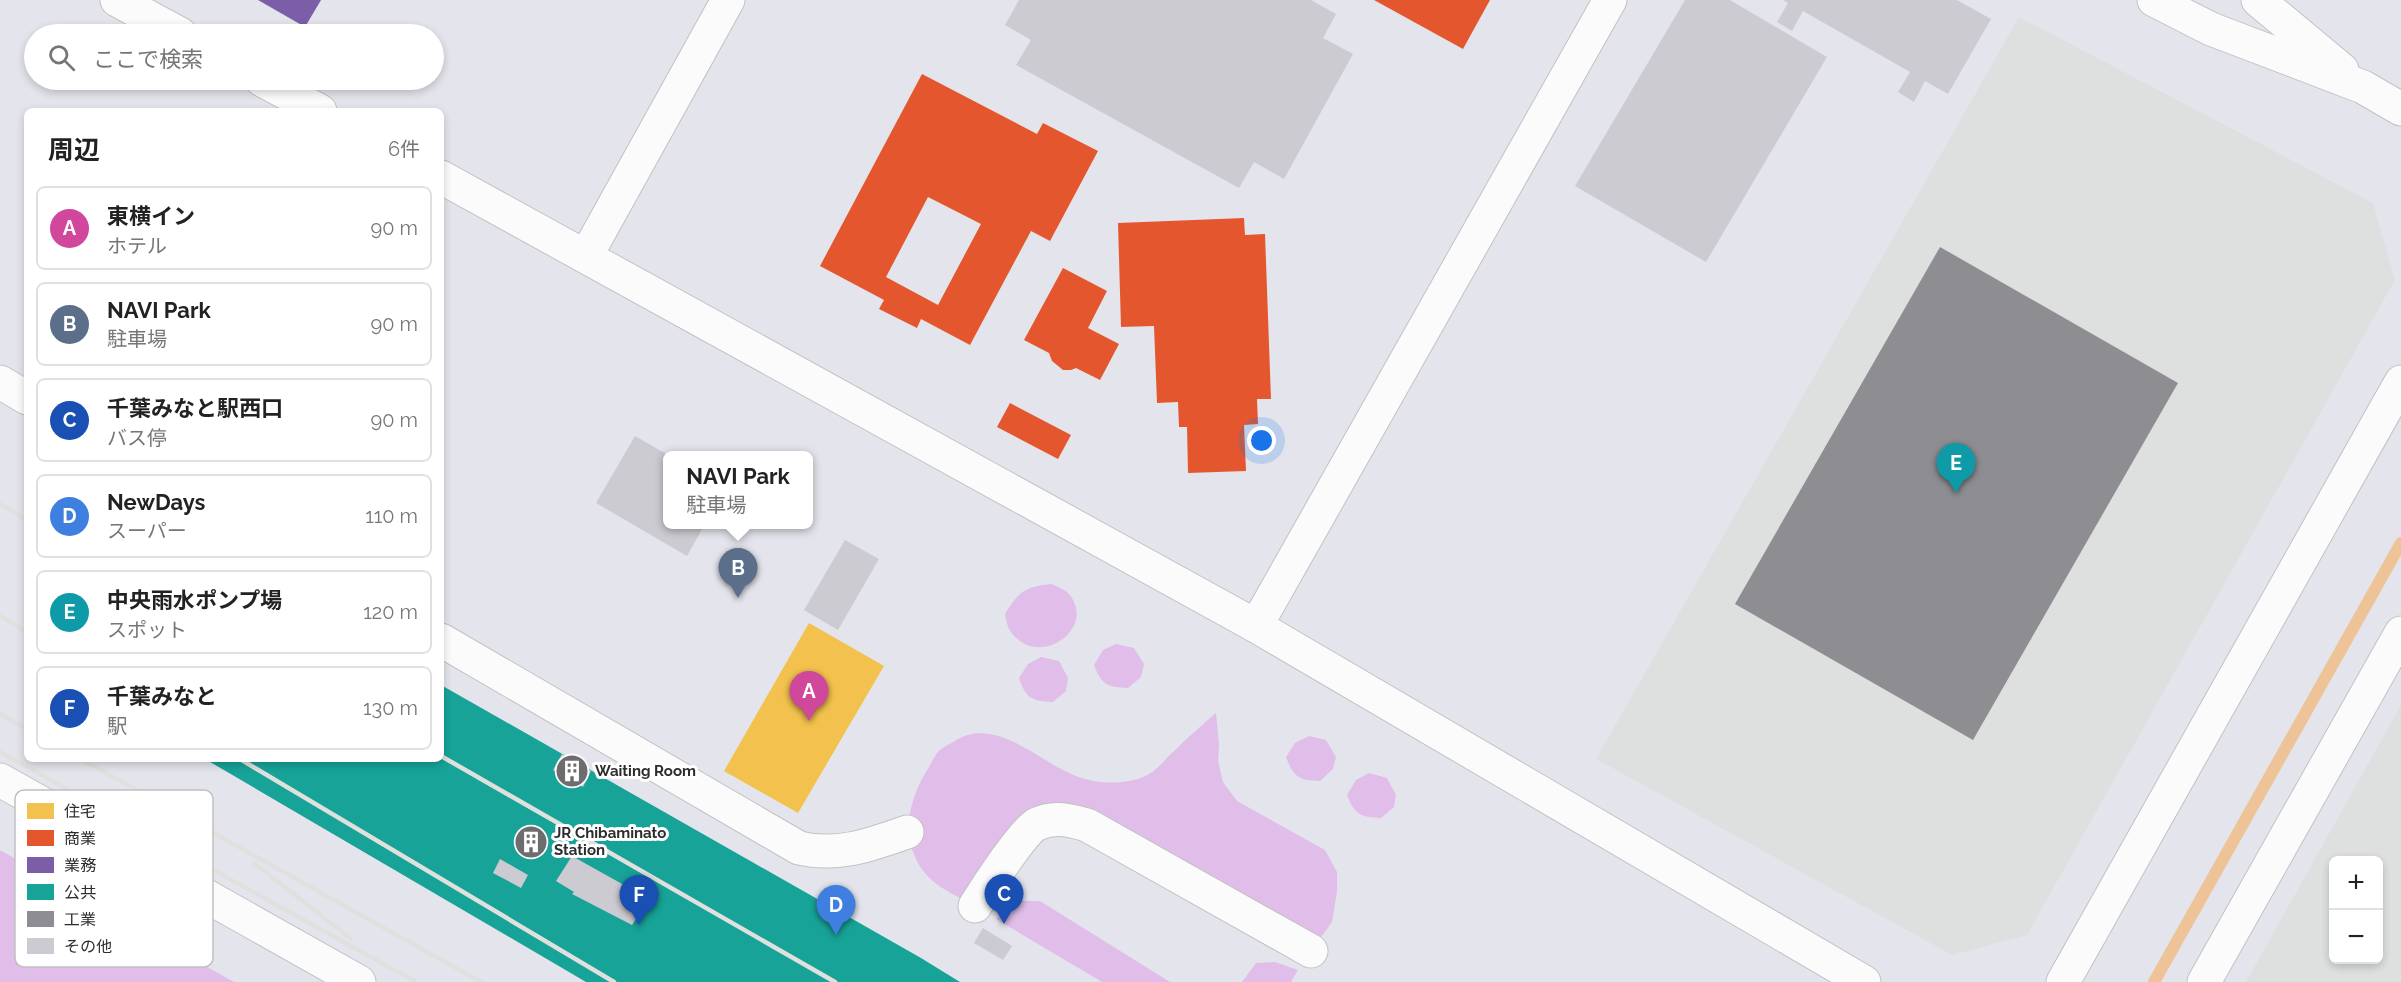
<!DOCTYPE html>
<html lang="ja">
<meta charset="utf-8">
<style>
:root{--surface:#fff;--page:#f2f2f2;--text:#222;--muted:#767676;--line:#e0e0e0;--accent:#6d6d70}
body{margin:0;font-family:Raleway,"Noto Sans JP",sans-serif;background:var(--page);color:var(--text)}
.controls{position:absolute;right:18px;bottom:18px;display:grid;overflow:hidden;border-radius:9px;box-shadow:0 3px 9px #0003}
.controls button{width:54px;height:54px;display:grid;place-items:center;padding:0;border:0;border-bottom:2px solid var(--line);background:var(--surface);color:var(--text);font:30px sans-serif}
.you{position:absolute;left:1262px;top:441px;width:21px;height:21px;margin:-15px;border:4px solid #fff;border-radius:50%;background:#1a73e8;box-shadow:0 0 0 9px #1a73e833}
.badge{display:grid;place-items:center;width:39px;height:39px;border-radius:50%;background:var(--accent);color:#fff;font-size:20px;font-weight:700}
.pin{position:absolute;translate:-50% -50px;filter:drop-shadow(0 2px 3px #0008)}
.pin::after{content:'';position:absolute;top:32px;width:21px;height:18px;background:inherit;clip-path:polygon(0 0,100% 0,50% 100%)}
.popup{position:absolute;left:663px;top:451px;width:150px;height:78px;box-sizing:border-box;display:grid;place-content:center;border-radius:9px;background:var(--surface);filter:drop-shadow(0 2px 4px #0005);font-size:20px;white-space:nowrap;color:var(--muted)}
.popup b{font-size:22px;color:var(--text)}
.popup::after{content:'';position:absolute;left:50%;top:100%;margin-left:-12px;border:12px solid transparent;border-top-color:var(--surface)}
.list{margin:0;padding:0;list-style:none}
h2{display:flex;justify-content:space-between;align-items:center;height:78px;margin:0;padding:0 24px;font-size:26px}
h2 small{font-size:20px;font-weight:400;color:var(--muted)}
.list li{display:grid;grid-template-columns:39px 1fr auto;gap:18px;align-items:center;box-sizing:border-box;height:84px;margin:0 12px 12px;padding:0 12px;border:2px solid var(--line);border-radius:9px}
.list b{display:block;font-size:22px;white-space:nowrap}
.list p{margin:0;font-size:20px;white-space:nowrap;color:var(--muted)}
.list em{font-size:20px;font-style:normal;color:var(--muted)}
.icon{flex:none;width:33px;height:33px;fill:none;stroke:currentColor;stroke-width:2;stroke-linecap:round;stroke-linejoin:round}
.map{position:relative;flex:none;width:2401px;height:982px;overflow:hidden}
.search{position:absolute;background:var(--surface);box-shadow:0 3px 9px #0003;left:24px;top:24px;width:420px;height:66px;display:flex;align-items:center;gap:15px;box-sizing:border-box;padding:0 21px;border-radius:33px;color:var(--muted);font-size:22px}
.panel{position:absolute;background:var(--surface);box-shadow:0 3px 9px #0003;left:24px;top:108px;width:420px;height:654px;border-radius:9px}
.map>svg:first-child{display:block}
.industrial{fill:#dde0de;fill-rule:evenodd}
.green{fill:#e1bde9}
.homes{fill:#f2c14e}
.shops{fill:#e4572e;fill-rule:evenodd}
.offices{fill:#7b5ea7}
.public{fill:#17a398}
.industry{fill:#8d8d92}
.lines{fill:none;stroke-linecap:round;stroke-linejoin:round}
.stream{stroke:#edc397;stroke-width:12}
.building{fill:#cbcbd1}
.minor-casing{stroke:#c1c2c2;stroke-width:35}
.minor{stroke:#fbfbfc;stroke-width:33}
.rail{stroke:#e0e1df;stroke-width:4.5}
.labels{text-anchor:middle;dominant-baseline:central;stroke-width:6;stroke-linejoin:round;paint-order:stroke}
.poi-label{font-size:15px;font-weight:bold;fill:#2d2d2d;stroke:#fff;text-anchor:start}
.key{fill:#fff;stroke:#c0c0c0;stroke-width:1.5}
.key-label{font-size:16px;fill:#2d2d2d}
</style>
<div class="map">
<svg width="2401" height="982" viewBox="0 0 2401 982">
<rect width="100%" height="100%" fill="#e4e5ec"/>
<g class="industrial">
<path d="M2019,17l354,186 22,77 -368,655 -75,20 -356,-196z"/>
<path d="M2401,705v277h-155zM2334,860h44v100h-44z"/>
</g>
<g class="green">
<path d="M1051,584c5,2 13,5 17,9 31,34 -29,78 -57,39 -4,-5 -5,-13 -6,-18 14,-23 20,-27 46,-30z"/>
<path d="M1116,644l18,4 10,16 -3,13 -13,11c-22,-1 -26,-3 -34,-23l9,-15z"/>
<path d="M1041,657l18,4 9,17 -2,13 -13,11c-21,-1 -27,-3 -34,-24l9,-14z"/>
<path d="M1216,713l3,32 -1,16 5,21 14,19 88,49 12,22v20l-5,30 -21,29 -249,-132 -87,87c-31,-17 -53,-24 -64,-60 -7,-23 2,-53 15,-74 4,-6 7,-14 12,-20 3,-4 10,-7 15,-10 39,-27 81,15 116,31 17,8 35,11 53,9 31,-4 33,-13 53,-32 13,-13 27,-25 41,-37z"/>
<path d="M1309,736l17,4 10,17 -3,12 -13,12c-21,-1 -26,-3 -34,-24l9,-14z"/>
<path d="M1369,773l18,5 9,17 -2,12 -13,11c-21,-1 -26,-3 -34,-23l9,-15z"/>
<path d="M0,850l234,132h-234z"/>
<path d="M1016,901h24l130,81h-68l-106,-63z"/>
<path d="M1275,962l23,8 -7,12h-49l14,-19z"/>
</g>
<path class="homes" d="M809,623l75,43 -86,147 -74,-42z"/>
<g class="shops">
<path d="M1374,0h116l-27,49z"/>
<path d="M922,74l115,60 6,-11 55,28 -48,90 -19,-10 -61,114 -49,-26 -4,9 -38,-19 5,-9 -64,-34zM928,197l53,27 -43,81 -52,-28z"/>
<path d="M1244,218l1,17 20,-1 6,165h-14l1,25 -14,1 2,46 -58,2 -1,-46h-8l-1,-25 -21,1 -3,-77 -33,1 -3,-104z"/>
<path d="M1063,268l44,23 -19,37 31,16 -19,36 -24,-12 -5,2h-8l-11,-9 -3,-8 -25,-13z"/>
<path d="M1010,403l61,32 -13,24 -61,-32z"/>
</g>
<path class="offices" d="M258,0h63l-16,27z"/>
<path class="public" d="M441,685l480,273 39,24h-374l-381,-223h236z"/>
<path class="industry" d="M1940,247l238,136 -205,357 -238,-136z"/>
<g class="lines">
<path class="stream" d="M2154,982l247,-439"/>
</g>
<g class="building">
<path d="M1019,0h292l25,14 -13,24 30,16 -69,125 -30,-17 -15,26 -223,-123 15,-25 -26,-15z"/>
<path d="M1685,0h45l97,57 -121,205 -131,-76z"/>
<path d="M1783,0h174l34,19 -43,75 -23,-13 -11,21 -16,-10 12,-20 -107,-61 -11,20 -15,-9 11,-19z"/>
<path d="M635,436l33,19v69h37l-18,32 -91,-53z"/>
<path d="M845,540l34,19 -41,71 -34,-20z"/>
<path d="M562,754l29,17 -8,16 -30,-17z"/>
<path d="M572,856l77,43 -17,26 -60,-31 2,-2 -18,-11z"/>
<path d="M500,859l28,16 -7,13 -28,-15z"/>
<path d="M983,928l29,18 -9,14 -29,-17z"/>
</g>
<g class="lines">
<defs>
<g id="minor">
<path d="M117,0l63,34"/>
<path d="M2154,0l57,29 152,58 38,22"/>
<path d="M2258,0l84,70"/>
<path d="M262,80l58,31"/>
<path d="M441,177l815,449 608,356"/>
<path d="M586,256l142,-256"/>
<path d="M0,382l27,16"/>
<path d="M1256,626l354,-626"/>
<path d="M441,640l358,208c39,9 71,-3 108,-16"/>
<path d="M0,780l359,202"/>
<path d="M975,906c10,-16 48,-75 62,-82 17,-8 33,-4 50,1l224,126"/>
<path d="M2063,982l338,-600"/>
<path d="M2204,982l197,-349"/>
</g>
</defs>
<use href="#minor" class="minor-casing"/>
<use href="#minor" class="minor"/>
<g class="rail">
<path d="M0,504l27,16"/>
<path d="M0,616l27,16"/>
<path d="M0,714l27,15"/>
<path d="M0,752l416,230"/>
<path d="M441,756l394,226"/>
<path d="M81,759l400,223"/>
<path d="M240,759l374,223"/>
<path d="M254,863l97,76"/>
</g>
</g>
<defs>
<symbol id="building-disc" viewBox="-11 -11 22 22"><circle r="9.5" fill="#6d6d70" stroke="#fff"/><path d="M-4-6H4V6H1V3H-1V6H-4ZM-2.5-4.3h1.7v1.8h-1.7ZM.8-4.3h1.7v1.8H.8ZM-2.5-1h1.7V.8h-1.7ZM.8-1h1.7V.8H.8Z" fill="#fff"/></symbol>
</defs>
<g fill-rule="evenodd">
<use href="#building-disc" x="553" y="752" width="38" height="38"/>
<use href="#building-disc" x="512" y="823" width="38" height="38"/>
</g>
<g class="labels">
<g class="poi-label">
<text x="595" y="771">Waiting Room</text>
<text x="554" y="833">JR Chibaminato<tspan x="554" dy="17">Station</tspan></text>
</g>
</g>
<rect x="15" y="790" width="198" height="177" rx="9" class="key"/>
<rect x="27" y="803" width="27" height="16" fill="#f2c14e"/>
<rect x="27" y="830" width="27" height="16" fill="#e4572e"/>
<rect x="27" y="857" width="27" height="16" fill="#7b5ea7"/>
<rect x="27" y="884" width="27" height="16" fill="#17a398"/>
<rect x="27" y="911" width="27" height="16" fill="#8d8d92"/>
<rect x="27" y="938" width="27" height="16" fill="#cbcbd1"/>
<g class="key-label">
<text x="64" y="817">住宅</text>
<text x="64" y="844">商業</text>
<text x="64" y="871">業務</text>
<text x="64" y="898">公共</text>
<text x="64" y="925">工業</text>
<text x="64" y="952">その他</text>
</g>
</svg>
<div class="controls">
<button>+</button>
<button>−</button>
</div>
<div class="you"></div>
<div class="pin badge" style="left:809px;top:721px;background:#d1479c">A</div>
<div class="pin badge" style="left:738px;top:598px;background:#5c6f8a">B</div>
<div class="popup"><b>NAVI Park</b>駐車場</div>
<div class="pin badge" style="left:1004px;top:924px;background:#1a4fb4">C</div>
<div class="pin badge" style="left:836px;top:935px;background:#3f7fe0">D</div>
<div class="pin badge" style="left:1956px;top:493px;background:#0f9aa8">E</div>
<div class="pin badge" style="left:639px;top:925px;background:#1a4fb4">F</div>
<div class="search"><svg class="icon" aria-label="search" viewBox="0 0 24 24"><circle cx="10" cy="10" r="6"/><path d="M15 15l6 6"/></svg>ここで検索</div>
<section class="panel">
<h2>周辺<small>6件</small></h2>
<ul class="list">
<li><span class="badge" style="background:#d1479c">A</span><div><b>東横イン</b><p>ホテル</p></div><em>90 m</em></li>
<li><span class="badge" style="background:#5c6f8a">B</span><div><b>NAVI Park</b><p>駐車場</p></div><em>90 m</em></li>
<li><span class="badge" style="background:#1a4fb4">C</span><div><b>千葉みなと駅西口</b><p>バス停</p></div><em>90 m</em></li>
<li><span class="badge" style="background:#3f7fe0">D</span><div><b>NewDays</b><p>スーパー</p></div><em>110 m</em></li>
<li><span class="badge" style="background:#0f9aa8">E</span><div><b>中央雨水ポンプ場</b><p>スポット</p></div><em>120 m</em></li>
<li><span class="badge" style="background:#1a4fb4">F</span><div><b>千葉みなと</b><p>駅</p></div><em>130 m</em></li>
</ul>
</section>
</div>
